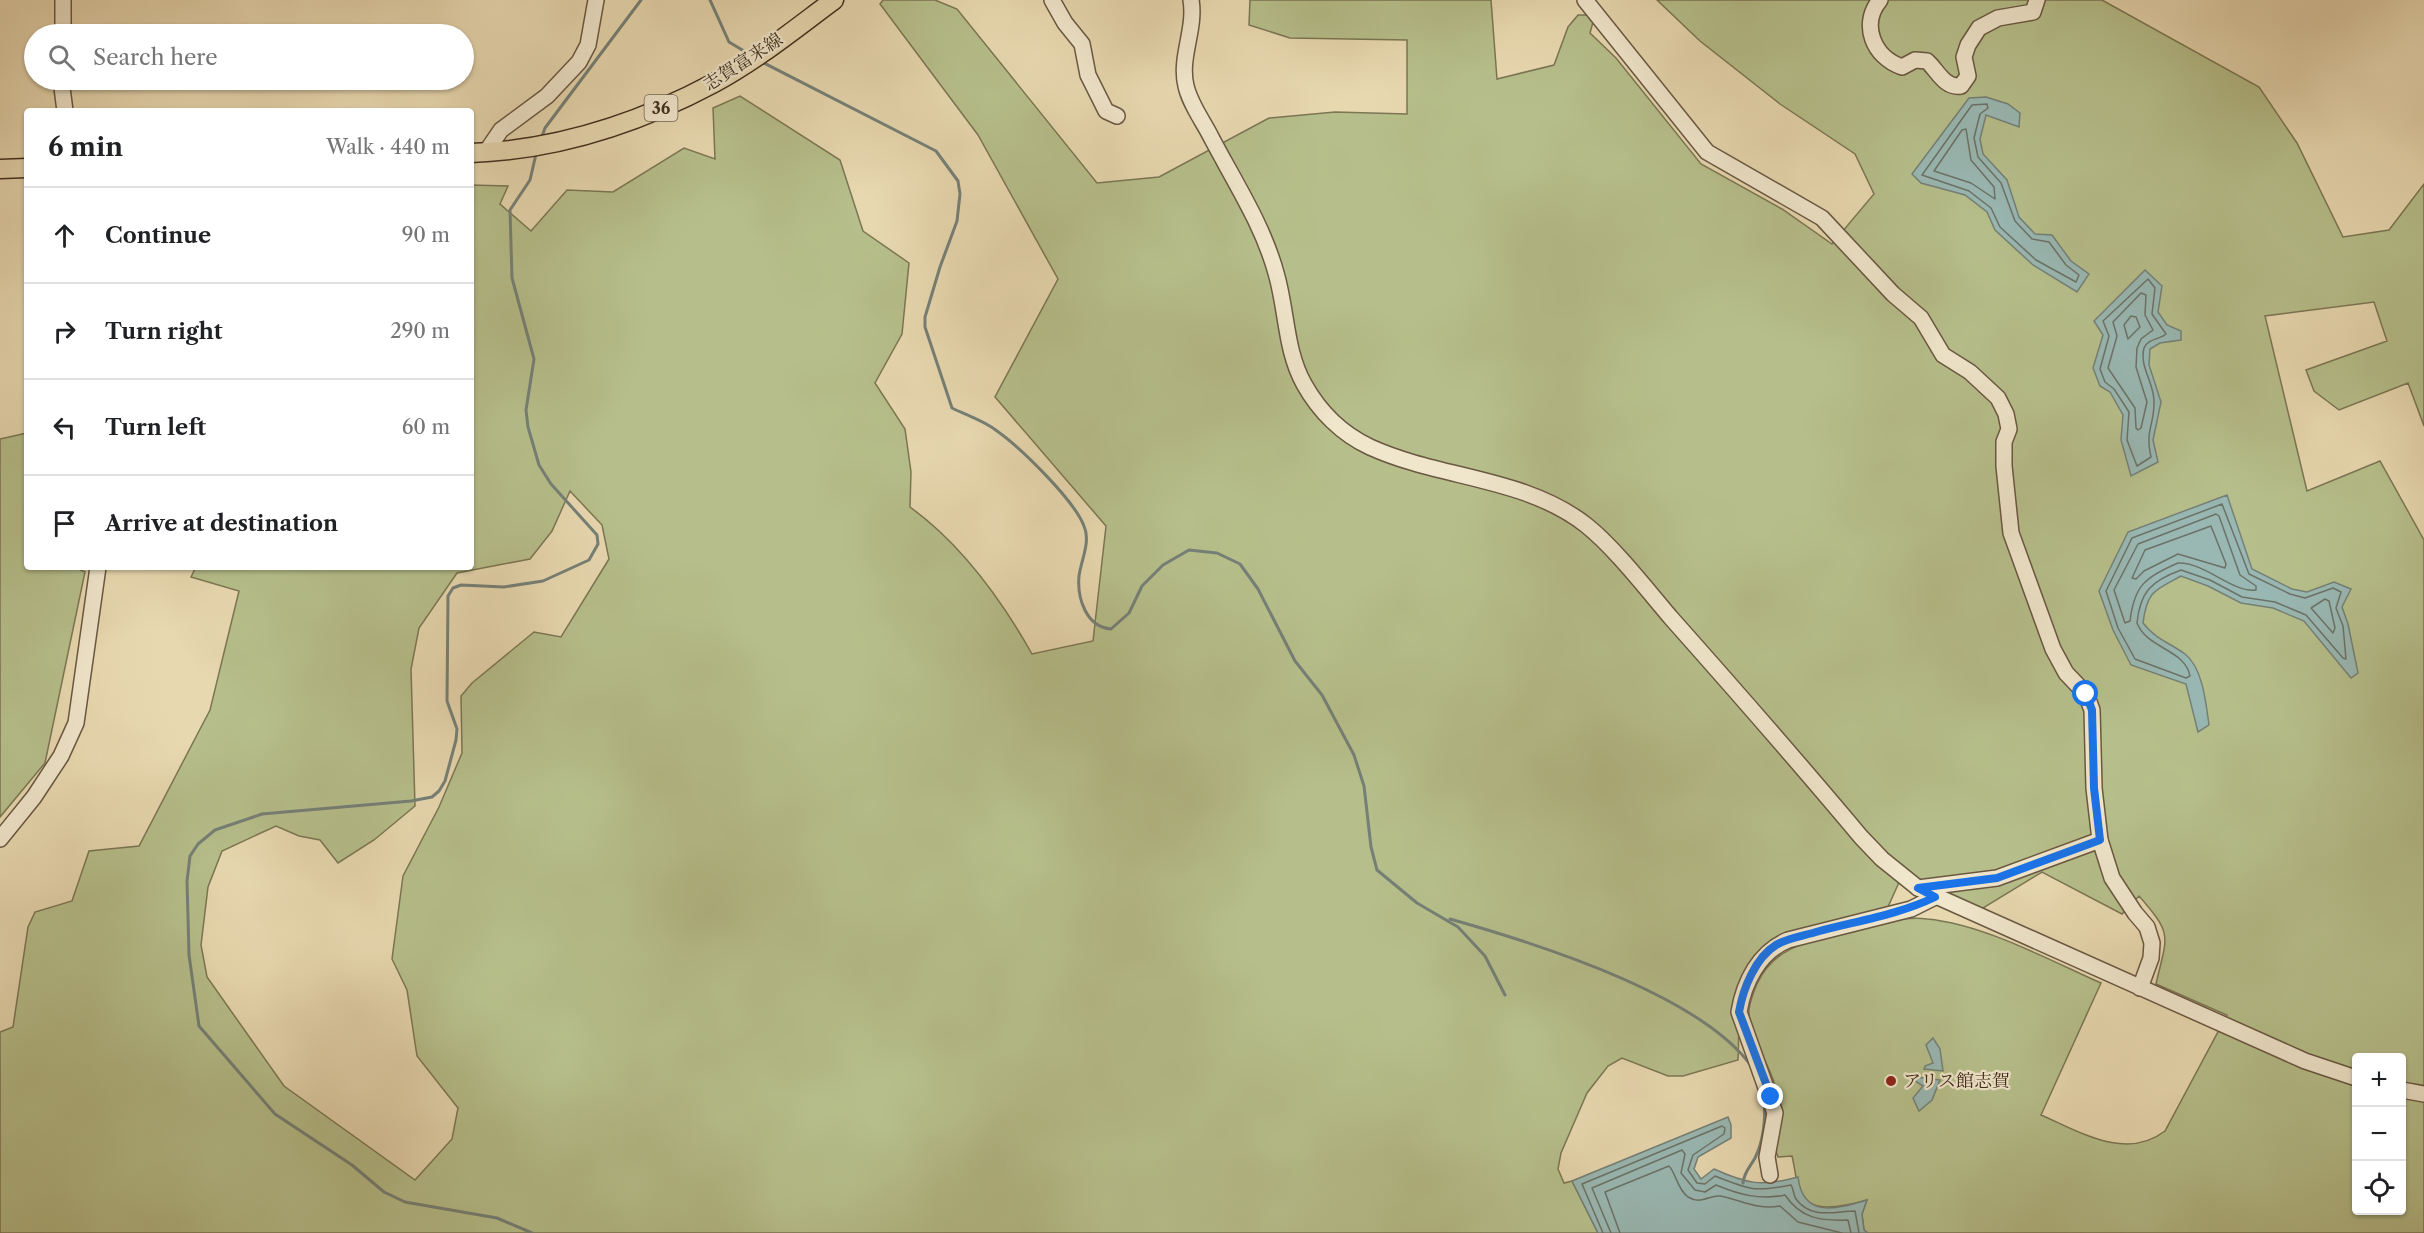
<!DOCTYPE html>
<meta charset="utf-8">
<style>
:root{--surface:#fff;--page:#f2f2f2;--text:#202124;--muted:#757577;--line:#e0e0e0}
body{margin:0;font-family:"Libre Caslon Text","Noto Serif JP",serif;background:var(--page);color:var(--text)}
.controls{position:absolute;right:18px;bottom:18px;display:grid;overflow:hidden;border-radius:6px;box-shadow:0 2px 4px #0004}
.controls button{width:54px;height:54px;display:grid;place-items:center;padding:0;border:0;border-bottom:2px solid var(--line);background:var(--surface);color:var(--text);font:30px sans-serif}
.stop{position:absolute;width:18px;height:18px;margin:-14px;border:4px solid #1a73e8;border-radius:50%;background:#fff}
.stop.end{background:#1a73e8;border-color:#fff;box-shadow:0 2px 6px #0008}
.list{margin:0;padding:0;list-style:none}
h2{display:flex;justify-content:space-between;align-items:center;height:78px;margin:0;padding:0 24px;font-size:26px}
h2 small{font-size:20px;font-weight:400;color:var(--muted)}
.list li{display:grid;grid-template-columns:39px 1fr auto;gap:18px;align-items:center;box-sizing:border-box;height:96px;padding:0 24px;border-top:2px solid var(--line)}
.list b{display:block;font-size:22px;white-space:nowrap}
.list em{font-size:20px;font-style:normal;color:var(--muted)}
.icon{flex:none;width:33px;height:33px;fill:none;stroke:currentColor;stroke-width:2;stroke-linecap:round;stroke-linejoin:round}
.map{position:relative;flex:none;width:2424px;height:1233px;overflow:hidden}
.search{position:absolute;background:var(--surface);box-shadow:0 2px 4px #0004;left:24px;top:24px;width:450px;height:66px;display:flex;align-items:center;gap:15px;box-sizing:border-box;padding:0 21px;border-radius:33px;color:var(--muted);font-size:22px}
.panel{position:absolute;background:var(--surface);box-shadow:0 2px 4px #0004;left:24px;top:108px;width:450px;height:462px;border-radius:6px}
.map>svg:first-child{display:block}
.green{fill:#b6bf8b;stroke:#7b7654;stroke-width:1.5;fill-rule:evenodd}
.water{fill:#99b8b3;stroke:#758077;stroke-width:1.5}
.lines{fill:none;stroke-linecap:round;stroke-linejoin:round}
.shore{stroke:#6c7268;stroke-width:1.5}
.stream{stroke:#758077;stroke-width:3}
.minor-casing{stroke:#6a5842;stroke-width:18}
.major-casing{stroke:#402d1d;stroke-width:21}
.minor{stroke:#f0e6cc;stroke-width:15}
.major{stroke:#e8d8b0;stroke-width:18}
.route{stroke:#1a73e8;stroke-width:8}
.poi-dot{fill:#8f2418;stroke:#f0e6cc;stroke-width:2}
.labels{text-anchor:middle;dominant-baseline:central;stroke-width:4.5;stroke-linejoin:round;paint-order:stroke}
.shield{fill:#f0e6cc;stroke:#756452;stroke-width:1.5}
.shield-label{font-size:16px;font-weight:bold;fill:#402d1d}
.street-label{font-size:18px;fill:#402d1d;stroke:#f0e6cc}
.poi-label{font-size:18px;fill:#402d1d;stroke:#f0e6cc;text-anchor:start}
</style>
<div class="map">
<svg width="2424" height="1233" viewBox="0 0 2424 1233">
<rect width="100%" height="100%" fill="#e8d8b0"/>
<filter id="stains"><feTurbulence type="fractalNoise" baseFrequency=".00333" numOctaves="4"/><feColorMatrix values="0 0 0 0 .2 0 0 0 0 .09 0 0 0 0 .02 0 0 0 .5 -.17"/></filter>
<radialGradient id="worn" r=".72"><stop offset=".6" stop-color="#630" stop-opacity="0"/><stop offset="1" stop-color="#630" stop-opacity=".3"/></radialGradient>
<g class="green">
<path d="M883,0h52l22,9 140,174 62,-6 110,-59 66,-6 72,2v-74l-117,-2 -41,-13 1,-25h241l6,79 57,-14 14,-38 10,-12h17l-5,18 26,25 85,106 81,45 50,35 42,-50 -19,-40 -75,-50 -80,-63 -43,-41h445l157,87 38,56 46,94 46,-7 35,-46v242l-16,-43 -69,27 -25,-19 -8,-21 81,-29 -13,-39 -109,14 42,175 73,-30 44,79v693h-556l-4,-3 -2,-16 5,-14c-17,5 -57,16 -67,-7 -4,-10 -5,-25 -8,-37l-14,1c-6,-13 2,-25 3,-39 1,-11 -4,-25 -7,-36 -7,-22 -26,-48 -25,-72 1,-9 5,-19 8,-26 19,-42 60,-43 99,-53 23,-7 46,-15 71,-12 56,5 122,41 174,64l-60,132c39,17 85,46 124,16l62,-116 -71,-31c11,-49 18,-48 -17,-88l-17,18 -80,-42 -67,41 -74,-35 -14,31 -114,32 -33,55 -2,64 -55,16h-15l-46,-18 -14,8 -21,27 -26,60 -3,16 6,14 8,-2 26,52h-1598v-201l13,-5 15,-100 7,-15 37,-11 17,-50 50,-5 71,-136 29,-119 -48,-14 5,-10h275v-382l37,1 -8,18 31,27 36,-41 46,2 71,-44 31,11 -2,-51 27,-12 100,64 23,71 46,32 -7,71 -27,49 30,46 6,43 -1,35c51,37 91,92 122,147l61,-13 13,-115 -111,-129 63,-118 -80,-144 -98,-131zM570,491l32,34 7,34 -48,78 -27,-5 -62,51 -11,13 1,57 -23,54 -36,69 -11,83 15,31 10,66 41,52 -6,31 -37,41 -131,-94 -77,-109 -6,-32 7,-58 14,-36 54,-25 23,10 21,4 18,23 36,-23 41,-34 -4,-137 8,-41 38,-55 73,-14 22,-28zM2356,1058h46v152h-46z"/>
<path d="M27,433v134h48l10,5 -40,191 -45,54v-378z"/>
</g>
<g class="water">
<path d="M1986,97l22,7 12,9 -1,14 -33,-12 -6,24 3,15 24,26 12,37 16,17 17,1 19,26 18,13 -12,18 -44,-27 -38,-35 -8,-18 -22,-17 -44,-12 -9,-9 57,-76z"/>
<path d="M2145,270l17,16 -4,26 9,13 14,6v9l-21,3 -10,6 -1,16 12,37 -8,38 5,22 -27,14 -10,-36 2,-25 -13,-23 -10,-6 -7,-18 10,-33 -9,-14z"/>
<path d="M2227,495l25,74 40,20 15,3 27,-10 17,7 -9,18 6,17 10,49 -7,5 -47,-57 -31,-13 -32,-5 -33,-17 -27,-10c-27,15 -34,15 -38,47 12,16 27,20 42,31 18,14 21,50 24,71l-11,7 -12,-48 -55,-19 -18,-35 -14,-39 29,-59z"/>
<path d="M1933,1038l7,11 3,22 -19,-2 1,-3 8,-3 -7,-18z"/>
<path d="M1916,1077l24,3 -8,20 -13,11 -6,-13 10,-12 -8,-5z"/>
<path d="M1728,1117l3,8v13l-33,19 -4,12 7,10 13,-10c33,15 48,18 84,8 5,42 39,32 69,23l-5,14 2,16 4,3h-270l-26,-52z"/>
</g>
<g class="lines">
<g class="shore">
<path d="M1987,104l1,4 -8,6 -6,24 4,19 23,26 14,38 17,18 17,3 17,23 13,10 -3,7 -40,-22 -36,-33 -9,-19 -22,-17 -47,-16 50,-70z"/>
<path d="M1966,129l5,31 23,27 1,12 -24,-16 -37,-12 28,-41z"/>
<path d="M2148,279l7,9 -3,26 14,20c-5,5 -19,5 -22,14 -5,20 11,35 10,55 0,23 -9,27 -3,54l-14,9 -10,-26 2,-28 -15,-23 -9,-7 -5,-13 9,-33 -6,-15z"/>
<path d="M2141,293l5,2 -1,20 8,15 -12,9 -4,9 -1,19 11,35 -6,26 -3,2 -2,-2 -1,-20 -27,-40 9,-32 -4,-14z"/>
<path d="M2131,316l5,1 4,10 -12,12 -4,-14z"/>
<path d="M2222,504l27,70 41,20 15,4 28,-10 8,4 -5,16 7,18 3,33 -3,-1 -37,-43 -31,-13 -33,-5 -32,-17 -29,-10c-30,11 -41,22 -44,53 10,26 48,26 53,53l-4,2 -51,-19 -17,-31 -12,-37 26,-53z"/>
<path d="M2216,514l3,2 21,59 16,11v4c-24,3 -51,-28 -78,-27 -33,14 -44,23 -48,58l-5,2 -11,-33 24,-46z"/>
<path d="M2211,526l15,38 -1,4 -47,-14 -34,17 -8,8 -4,-1 13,-28z"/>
<path d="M2325,599l4,2 6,27 -2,5 -22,-25z"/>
<path d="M1603,1233l-21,-49 140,-58 3,2 -1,6 -31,21 -5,15 9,13 8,1 10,-8c35,14 39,16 76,9 3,4 2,10 5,14 15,21 40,12 59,12l4,22"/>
<path d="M1611,1233l-19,-45 90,-38 3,4 -4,19 14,17 10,2 11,-7c24,10 44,15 69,10 16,24 36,26 63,25l3,13"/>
<path d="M1620,1233l-15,-41 64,-26c7,7 8,23 19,31 13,8 21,-2 32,-1 22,4 35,14 60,10l18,16 44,11"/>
</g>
<g class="stream">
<path d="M710,0l19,42 20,12"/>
<path d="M760,61l176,90 22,30 2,13 -3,27 -17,46 -15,50v10l27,81c14,7 33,13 45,23 24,17 77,69 87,95 7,16 -3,34 -5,50 -2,22 7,51 32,53l18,-16 13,-27 21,-21 26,-15 28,3 23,11 18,25 37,72 27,34 32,60 10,31 7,61 6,23 40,33 41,24 27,29 20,39"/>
<path d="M541,139l4,-11 96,-128"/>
<path d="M1450,919c85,24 251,76 302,148"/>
<path d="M1743,1183c1,-11 7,-16 12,-25 8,-16 11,-39 9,-56"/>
<path d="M532,1233l-35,-15 -92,-16 -21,-10 -32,-27 -77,-51 -76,-88 -10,-71 -2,-74 3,-25 8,-12 17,-14 47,-16 149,-13 21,-4 7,-6 6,-10 11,-41 1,-11 -10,-28 1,-105 5,-8 8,-3 43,2 39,-6 46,-21 9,-16 -1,-9 -46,-51 -12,-19 -11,-38 -2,-17 8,-51 -22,-81 -2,-68 20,-30 6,-26"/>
</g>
<defs>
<g id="minor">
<path d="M1052,0l13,23 17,21 6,31 18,36 11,5"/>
<path d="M1191,0c5,29 -12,58 -5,86 4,18 17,35 25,51 23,44 52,88 65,136 11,37 9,77 28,111 15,27 38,50 66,63 70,32 155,30 216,78 29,23 62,66 86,94 64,72 127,144 189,218l21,22 36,29 387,173 51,17"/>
<path d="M1585,0l122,152 115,66 71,76 28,24 22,37 27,17 28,26 8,16 3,15 -5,13v24l7,67 42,116 13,24 20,21 6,16 2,78 6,52 12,38 23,35 12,14 5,16 -1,15 -11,30"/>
<path d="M1880,0c-20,24 -7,57 22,67l13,-7 12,1c11,10 17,27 34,25l7,-10 -4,-19 4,-12 11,-17 19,-10 35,-6 4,-12"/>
<path d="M63,34v-34"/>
<path d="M61,80l4,31"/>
<path d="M486,152l15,-22 46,-34 32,-34 9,-17 8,-45"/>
<path d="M0,839l34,-42 27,-41 15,-33 22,-156"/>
<path d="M1918,888l79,-10 103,-38"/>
<path d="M2402,1090l22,4"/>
<path d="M1770,1175l-3,-18 8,-44 -36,-101c5,-30 20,-60 49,-72l123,-31 24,-12"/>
</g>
<g id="major">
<path d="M471,153c85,-3 168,-30 243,-70 43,-23 82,-55 120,-83"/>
<path d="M0,169l27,-1"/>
</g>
</defs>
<use href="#minor" class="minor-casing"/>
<use href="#major" class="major-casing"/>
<use href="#minor" class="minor"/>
<use href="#major" class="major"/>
</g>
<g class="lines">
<path class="route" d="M1771,1097l-32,-85c4,-23 16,-54 37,-67 11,-7 27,-9 40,-13 40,-11 82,-17 119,-35l-17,-9 79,-10 103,-38 -6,-52 -2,-78 -6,-16"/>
</g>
<circle class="poi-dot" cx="1891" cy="1081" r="6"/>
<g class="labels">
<rect class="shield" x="644.5" y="95" width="33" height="26" rx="4.5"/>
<g class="shield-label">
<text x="661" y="108">36</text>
</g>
<g class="street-label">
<text transform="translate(743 62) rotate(-33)">志賀富来線</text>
</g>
<g class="poi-label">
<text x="1903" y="1081">アリス館志賀</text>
</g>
</g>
<rect width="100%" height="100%" filter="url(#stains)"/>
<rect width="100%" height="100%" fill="url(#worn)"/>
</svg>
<div class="controls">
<button>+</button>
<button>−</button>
<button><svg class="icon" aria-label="locate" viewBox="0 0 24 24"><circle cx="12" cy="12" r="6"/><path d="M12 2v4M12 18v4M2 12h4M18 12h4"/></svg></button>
</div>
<div class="stop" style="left:2086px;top:694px"></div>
<div class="stop end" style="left:1771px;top:1097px"></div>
<div class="search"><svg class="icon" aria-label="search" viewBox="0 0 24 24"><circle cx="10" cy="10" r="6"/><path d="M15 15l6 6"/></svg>Search here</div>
<section class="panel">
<h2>6 min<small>Walk · 440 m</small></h2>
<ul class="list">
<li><svg class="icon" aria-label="ahead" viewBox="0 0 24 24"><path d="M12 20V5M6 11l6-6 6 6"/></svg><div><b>Continue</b></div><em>90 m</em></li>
<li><svg class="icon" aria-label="right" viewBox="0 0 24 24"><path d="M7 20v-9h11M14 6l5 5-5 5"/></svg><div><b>Turn right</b></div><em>290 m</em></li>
<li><svg class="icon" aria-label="left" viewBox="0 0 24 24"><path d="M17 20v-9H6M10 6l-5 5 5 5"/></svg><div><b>Turn left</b></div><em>60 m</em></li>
<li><svg class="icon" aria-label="arrive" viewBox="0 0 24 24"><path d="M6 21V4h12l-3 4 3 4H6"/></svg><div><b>Arrive at destination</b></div></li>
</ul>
</section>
</div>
